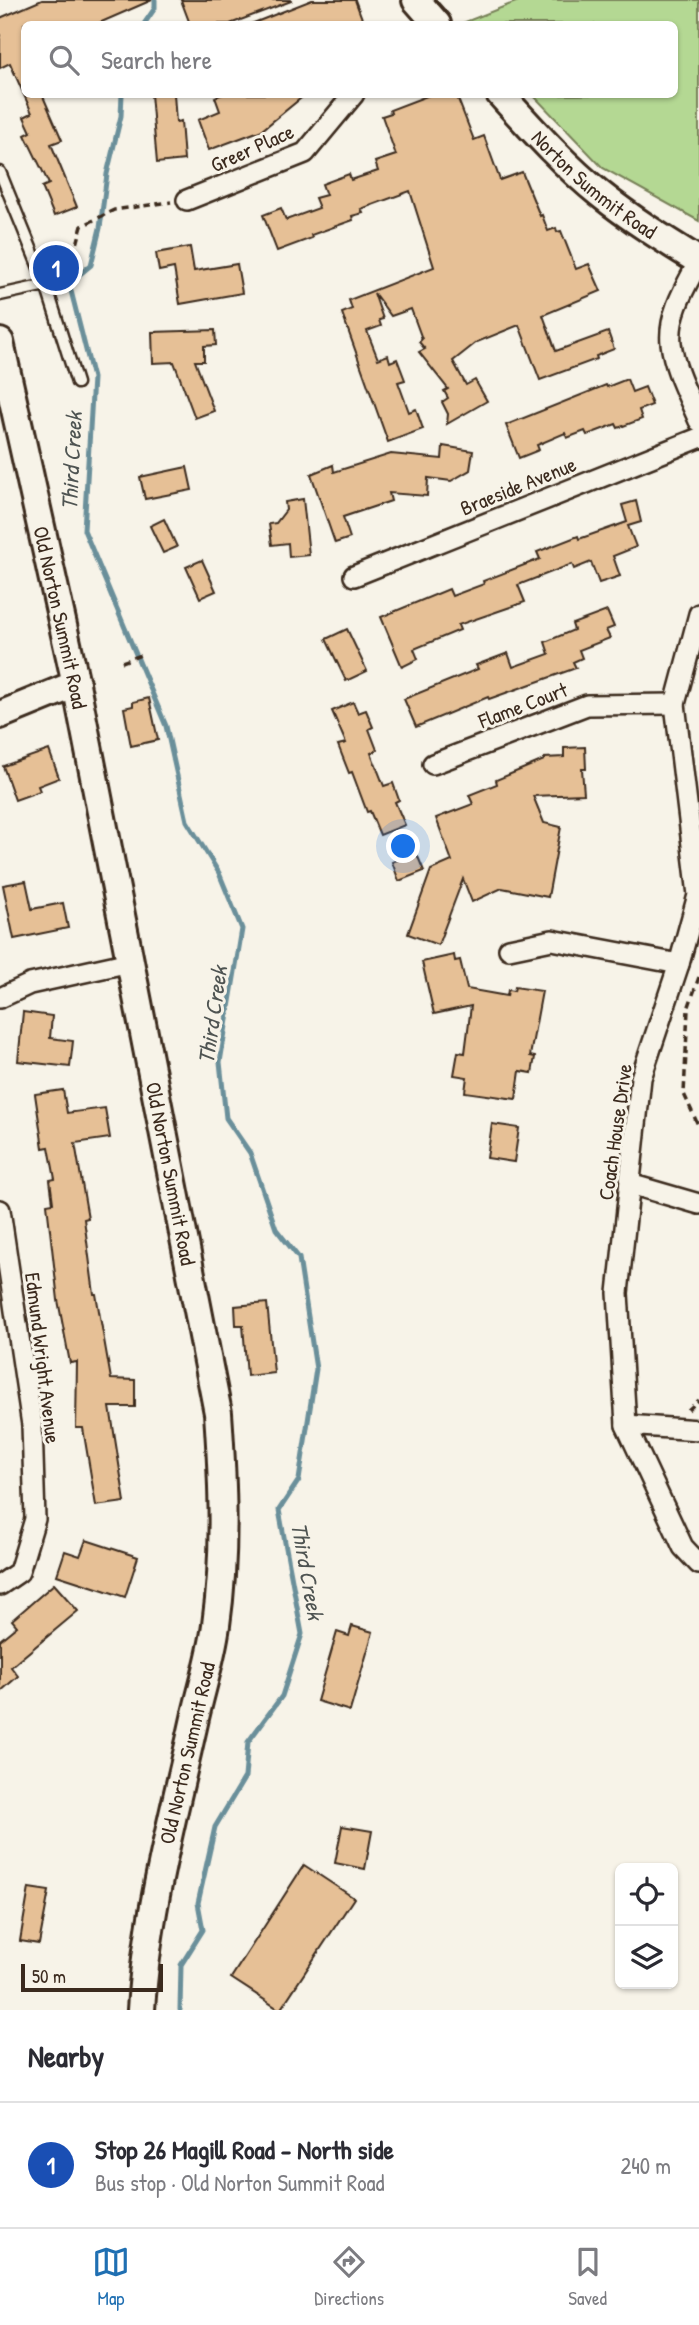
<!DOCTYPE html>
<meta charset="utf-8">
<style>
:root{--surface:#fff;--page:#f7f7f7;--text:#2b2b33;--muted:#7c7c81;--line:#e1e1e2;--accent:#1f6fb2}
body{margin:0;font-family:"Patrick Hand",sans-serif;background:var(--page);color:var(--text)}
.controls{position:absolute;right:21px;bottom:21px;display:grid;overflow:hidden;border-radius:10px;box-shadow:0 2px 5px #0004}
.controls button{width:63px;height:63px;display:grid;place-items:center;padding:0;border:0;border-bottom:2px solid var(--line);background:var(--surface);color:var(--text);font:35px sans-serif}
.scale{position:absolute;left:21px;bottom:18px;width:142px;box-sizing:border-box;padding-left:7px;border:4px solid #3b2a1e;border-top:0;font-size:19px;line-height:24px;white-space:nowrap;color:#3b2a1e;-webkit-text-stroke:5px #f7f3e8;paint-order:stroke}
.you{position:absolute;left:404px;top:847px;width:24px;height:24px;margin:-18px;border:5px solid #fff;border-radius:50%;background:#1a73e8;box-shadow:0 0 0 10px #1a73e833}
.badge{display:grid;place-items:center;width:46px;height:46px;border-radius:50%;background:var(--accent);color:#fff;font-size:23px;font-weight:700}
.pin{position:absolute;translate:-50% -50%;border:4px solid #fff;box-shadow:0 2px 7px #0006}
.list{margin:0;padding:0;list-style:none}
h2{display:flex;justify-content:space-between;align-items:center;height:91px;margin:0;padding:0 28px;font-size:30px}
h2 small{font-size:23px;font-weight:400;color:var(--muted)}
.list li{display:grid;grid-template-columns:46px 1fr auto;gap:21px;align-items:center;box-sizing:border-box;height:126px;padding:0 28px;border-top:2px solid var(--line)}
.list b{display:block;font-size:26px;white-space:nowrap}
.list p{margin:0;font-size:23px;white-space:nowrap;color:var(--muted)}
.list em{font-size:23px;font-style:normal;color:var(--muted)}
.icon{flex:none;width:38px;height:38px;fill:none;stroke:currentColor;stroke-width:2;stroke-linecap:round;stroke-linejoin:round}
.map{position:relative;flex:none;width:699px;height:2010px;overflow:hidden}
.search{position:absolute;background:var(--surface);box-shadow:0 2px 5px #0004;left:21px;right:21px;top:21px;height:77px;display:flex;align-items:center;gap:18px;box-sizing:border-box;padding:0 24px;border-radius:10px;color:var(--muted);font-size:26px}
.sheet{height:217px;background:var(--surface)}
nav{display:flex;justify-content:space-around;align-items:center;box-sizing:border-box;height:98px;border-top:2px solid var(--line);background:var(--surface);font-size:19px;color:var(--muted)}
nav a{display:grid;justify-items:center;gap:4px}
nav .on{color:var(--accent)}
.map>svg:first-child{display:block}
.green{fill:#b4d893;stroke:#788158;stroke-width:2}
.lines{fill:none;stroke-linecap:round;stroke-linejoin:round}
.stream{stroke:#6b8f9a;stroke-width:5}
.building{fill:#e6c096;stroke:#3b2a1e;stroke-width:2}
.lane-casing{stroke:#3b2a1e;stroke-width:15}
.street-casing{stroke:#3b2a1e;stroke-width:24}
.secondary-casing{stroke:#3b2a1e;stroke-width:32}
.path{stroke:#3b2a1e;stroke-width:3.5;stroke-dasharray:7 5;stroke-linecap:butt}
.lane{stroke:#f7f3e8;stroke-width:10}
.street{stroke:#f7f3e8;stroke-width:19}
.secondary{stroke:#f7f3e8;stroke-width:26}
.labels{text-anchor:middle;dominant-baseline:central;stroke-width:6;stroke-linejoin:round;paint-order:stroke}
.street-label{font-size:21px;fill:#3b2a1e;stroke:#f7f3e8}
.water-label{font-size:23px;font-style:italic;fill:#4f5452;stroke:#f7f3e8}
</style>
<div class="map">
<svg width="699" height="2010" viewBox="0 0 699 2010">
<rect width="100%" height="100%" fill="#f7f3e8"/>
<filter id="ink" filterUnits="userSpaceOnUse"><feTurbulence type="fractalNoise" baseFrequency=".0143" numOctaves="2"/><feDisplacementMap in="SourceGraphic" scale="14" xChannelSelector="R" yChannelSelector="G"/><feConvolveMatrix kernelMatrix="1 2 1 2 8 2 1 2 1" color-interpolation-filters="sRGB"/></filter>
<g filter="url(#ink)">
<path class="green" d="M521,0h178v221l-96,-53 -70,-73 141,-1v-70h-207l-2,-2z"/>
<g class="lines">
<g class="stream">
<path d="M144,24l11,-16v-8"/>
<path d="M122,94l-1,22 -14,58 -7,54 -9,37 -22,18 24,95 -9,152 82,196 21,95 32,52 23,56 -22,133 6,56 24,35 26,76 23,29 17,111 -17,111 -20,30 23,124 -20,62 -34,46 -3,35 -30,50 -17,76 5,27 -22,35 -1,45"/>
</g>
</g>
<g class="building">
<path d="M42,0h110l-55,24h-73v70h18l20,46 -11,4 26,63 -23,9 -12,-29 7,-3 -24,-49 6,-3 -7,-15 8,-4 -22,-50 -10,5v-50z"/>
<path d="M181,0h109l1,1 -61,23h-40z"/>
<path d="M312,0h43l9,24h-113z"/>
<path d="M151,94h23l2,28 5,-1 3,39 -27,3z"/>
<path d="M223,94h83l-44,36 -53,20 -11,-30 22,-9 -5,-14z"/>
<path d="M432,94h24l18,46 10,-4 16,44 22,-8 18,44 2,-1 6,16 8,-3 1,4 4,-1 15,38 13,-5 12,27 -58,24 13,36 52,-19 6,17 -18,7 1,3 -57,21 -21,-55 -42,17 -24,19 13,24 9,-5 12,21 -40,23 1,-10 -6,-12 6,-4 -4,-7 4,-2 -29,-37 6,-3 -6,-7 3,-3 -11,-30 -20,7 -17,-23 9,26 -4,1 2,6 -14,5 11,28 10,-4 2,7 7,-3 8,21 -7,2 11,30 7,-3 7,20 -35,13 -46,-129 10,-4 -3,-9 85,-33 -24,-76 -49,18 2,4 -11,3 1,4 -42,15 1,3 -35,13 -14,-36 18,-7 5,12 33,-12 -4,-10 11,-3 -4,-11 27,-10 2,6 27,-9 -3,-9 21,-7 -14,-39 9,-3 -1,-3z"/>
<path d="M190,247l4,24 43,-7 5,29 -62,11 -6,-36 -15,3 -3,-18z"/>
<path d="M215,330l1,15 -12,1v15h-9l19,50 -19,7 -21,-56 -21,1 -1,-31z"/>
<path d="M627,379l5,13 13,-5 7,18 -13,5 3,9 -24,9 -2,-4 -29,11 -2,-4 -18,7 -2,-5 -28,12 2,5 -20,8 -13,-33 100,-40 1,2z"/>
<path d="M443,446l30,5 -3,19 -19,11 -23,-3 -1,18 -38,-3 2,8 -48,16 7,21 -15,5 -24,-69 22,-9 1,7 57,-18 51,5z"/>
<path d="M187,467l5,23 -47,9 -5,-22z"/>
<path d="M303,499l6,56 -20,2 -1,-14 -16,2 -3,-21 7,-1 10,-13 -1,-8z"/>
<path d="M636,501l5,21 -13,4 8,21 -23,9 7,20 -21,7 -8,-21 -17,7 -2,-5 -54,21 7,17 -67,23 2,5 -46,19 4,10 -16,8 -21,-50 68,-28 3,7 32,-12 -1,-3 57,-22 -3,-7 41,-16 1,3 48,-17 -5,-17z"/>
<path d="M164,519l13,28 -14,6 -13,-27z"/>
<path d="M202,560l14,31 -16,7 -14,-31z"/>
<path d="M607,611l7,16 -8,3 4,8 -31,12 3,8 -9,4 3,6 -87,31 -1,-2 -72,30 -12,-28 74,-30 -2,-4 32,-12 5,14 36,-13 -4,-12 29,-12 -2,-6z"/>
<path d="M347,629l20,42 -21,10 -20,-42z"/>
<path d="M149,698l9,42 -27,6 -7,-38 9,-2v-4z"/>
<path d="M353,702l5,11 8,-3 7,17 -4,2 8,21 -6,3 13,33 9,-3 6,17 -4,2 10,23 -25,10 -10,-24 -3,1 -15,-40 -3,1 -11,-28 8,-2 -14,-32z"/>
<path d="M585,747l1,22h-4l2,25 -51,2 11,27 17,4 -13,70 -46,-9 -30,14 -9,-23 -25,66 -30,-11 23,-64 21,-9 -16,-43 37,-14 -4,-9 28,-11 -1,-4 48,-20v-2l20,-1v-9z"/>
<path d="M49,750l10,28 -21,8 2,5 -25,9 -12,-34z"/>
<path d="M416,852l8,19 -25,10 -7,-19z"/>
<path d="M26,881l6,28 31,-6 5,25 -54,11 -11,-54z"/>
<path d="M454,955l1,6 5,-1 7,29 40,7 1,-6 6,1 1,-4 27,4 -12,65 5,1 -3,16 -12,-2 -4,28 -51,-7 2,-15 -13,-2 4,-23 7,1 6,-47 -37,8 -12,-52z"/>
<path d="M23,1012l29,4 -2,22 23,3 -3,26 -52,-6z"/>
<path d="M63,1090l4,23 38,-5 5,30 -35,5 13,75 -4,1 10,75h2l15,85 24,1v27h-25l15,95 -29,4 -13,-78h-7l1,-66 -7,1 -12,-63 -11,-96 6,-1 -3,-23 5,-1 -6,-32 -6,1 -8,-54z"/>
<path d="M492,1124l27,4 -5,34 -27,-4z"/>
<path d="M267,1303l7,70 -27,3 -4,-51h-7l-1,-19z"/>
<path d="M86,1540l52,17 -13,40 -68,-22 8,-24 15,5z"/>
<path d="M54,1584l24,27 -67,56 7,9 -18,16v-52l17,-14 -5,-6z"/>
<path d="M352,1626l21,6 -23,79 -33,-10 20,-69 12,4z"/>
<path d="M342,1826l30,5 -7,38 -30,-6z"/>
<path d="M304,1865l50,33 -74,112 -49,-32z"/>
<path d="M29,1888l20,3 -10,53 -19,-3z"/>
</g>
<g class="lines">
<defs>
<g id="lane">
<path d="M0,172l46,113 31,98"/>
<path d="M0,295l46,-10"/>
</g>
<g id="street">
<path d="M187,200l118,-47 49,-59"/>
<path d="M699,261c-13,25 -31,53 -28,82 3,27 18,54 28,78"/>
<path d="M354,576l345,-138"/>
<path d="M699,614l-24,90 23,191 -19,69 -38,114 -23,215 8,132 57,122 16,17"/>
<path d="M433,764l154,-59 88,-1"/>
<path d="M509,949l43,-9 127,24"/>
<path d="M0,998l30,-14 100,-22"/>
<path d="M630,1184l69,20"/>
<path d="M0,1210l32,215 3,94 -16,53 -19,13"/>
<path d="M626,1425l73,5"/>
</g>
<g id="secondary">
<path d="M416,0l21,24"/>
<path id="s1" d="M500,94c32,35 64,71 100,100 31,25 65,46 99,67"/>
<path id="s2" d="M0,342l76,342 142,729c5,71 8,141 -2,212 -4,31 -14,62 -21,93 -21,96 -48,193 -54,292"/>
<path d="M0,715l76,-31"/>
</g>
</defs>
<use href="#lane" class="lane-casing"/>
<use href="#street" class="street-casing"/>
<use href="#secondary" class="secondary-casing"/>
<g class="path">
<path d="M50,261l25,-9 7,-26 32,-16 57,-8"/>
<path d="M122,662l19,-7"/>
<path d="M699,977l-11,32 -4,85 15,33"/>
<path d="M688,1410l11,-10"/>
</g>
<use href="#lane" class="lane"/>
<use href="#street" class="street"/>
<use href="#secondary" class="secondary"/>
</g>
</g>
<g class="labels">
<g class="street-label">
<text transform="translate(252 148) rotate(-24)">Greer Place</text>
<text stroke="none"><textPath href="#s1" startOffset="131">Norton Summit Road</textPath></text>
<text transform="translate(518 486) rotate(-22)">Braeside Avenue</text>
<text stroke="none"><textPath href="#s2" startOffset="282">Old Norton Summit Road</textPath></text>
<text transform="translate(523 705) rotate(-21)">Flame Court</text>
<text transform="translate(615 1132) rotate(-82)">Coach House Drive</text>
<text stroke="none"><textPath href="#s2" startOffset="849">Old Norton Summit Road</textPath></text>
<text transform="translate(43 1358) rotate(83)">Edmund Wright Avenue</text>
<text transform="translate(187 1753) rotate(-77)">Old Norton Summit Road</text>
</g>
<g class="water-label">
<text transform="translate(71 461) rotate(-87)">Third Creek</text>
<text transform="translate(212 1015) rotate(-82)">Third Creek</text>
<text transform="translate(308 1571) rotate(80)">Third Creek</text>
</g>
</g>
</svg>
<div class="controls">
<button><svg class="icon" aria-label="locate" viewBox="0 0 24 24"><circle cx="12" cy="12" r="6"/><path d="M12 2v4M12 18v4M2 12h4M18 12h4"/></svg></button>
<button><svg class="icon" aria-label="layers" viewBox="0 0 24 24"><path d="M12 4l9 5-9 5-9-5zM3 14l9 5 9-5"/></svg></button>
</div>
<div class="scale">50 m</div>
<div class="you"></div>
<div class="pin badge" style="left:56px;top:268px;background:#1a4fb4">1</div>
<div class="search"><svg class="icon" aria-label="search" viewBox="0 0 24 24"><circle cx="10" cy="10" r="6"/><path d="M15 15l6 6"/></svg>Search here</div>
</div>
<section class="sheet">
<h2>Nearby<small></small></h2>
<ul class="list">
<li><span class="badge" style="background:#1a4fb4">1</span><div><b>Stop 26 Magill Road - North side</b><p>Bus stop · Old Norton Summit Road</p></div><em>240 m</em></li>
</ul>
</section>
<nav>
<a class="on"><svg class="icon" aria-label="map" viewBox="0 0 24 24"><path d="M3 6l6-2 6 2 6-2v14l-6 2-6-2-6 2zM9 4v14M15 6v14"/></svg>Map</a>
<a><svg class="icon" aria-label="directions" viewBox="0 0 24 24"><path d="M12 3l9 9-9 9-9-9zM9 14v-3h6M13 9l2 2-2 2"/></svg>Directions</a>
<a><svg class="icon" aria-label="saved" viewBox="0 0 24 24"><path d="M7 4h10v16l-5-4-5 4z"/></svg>Saved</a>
</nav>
